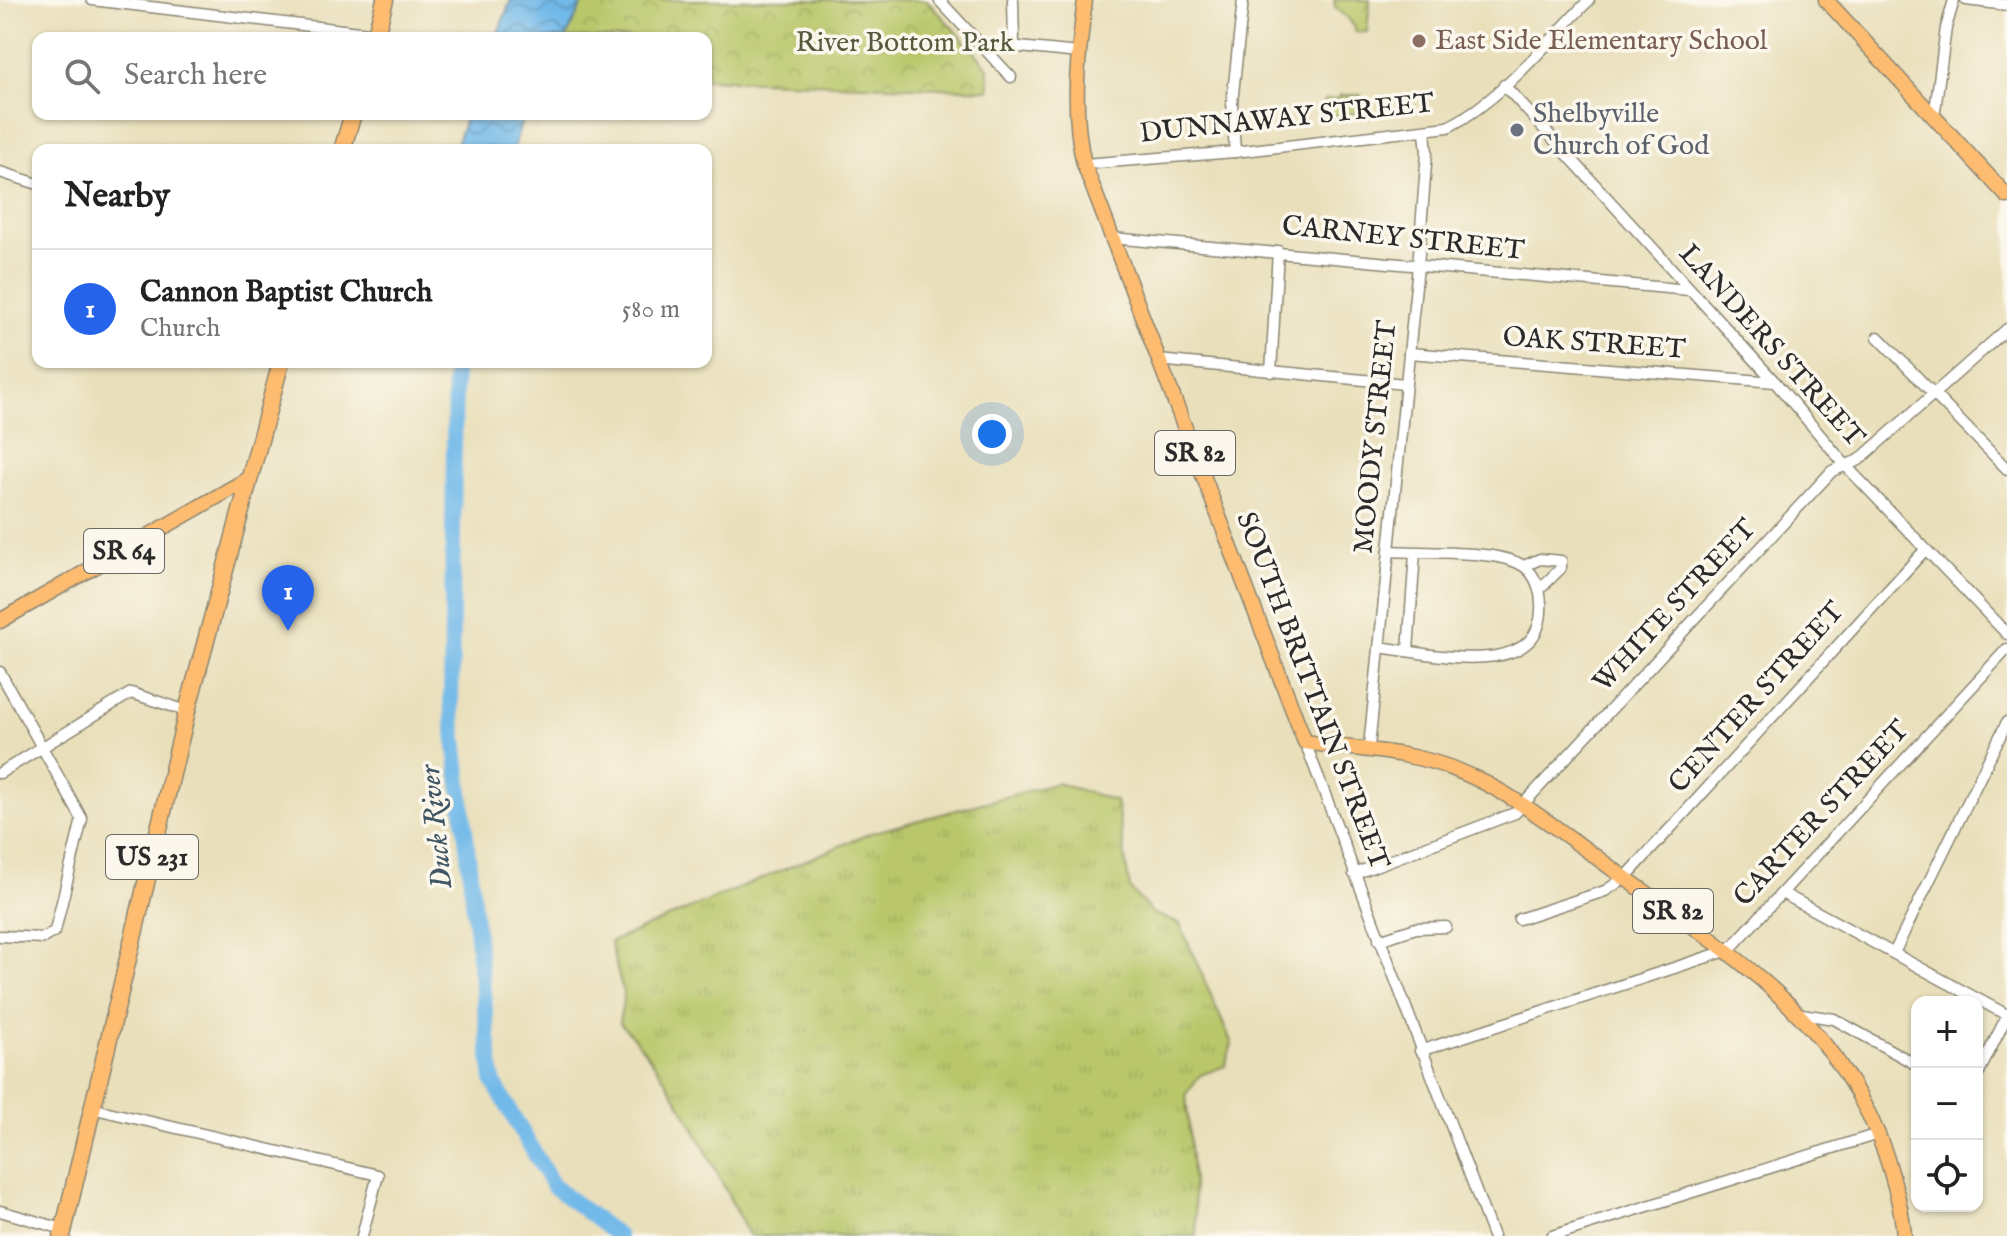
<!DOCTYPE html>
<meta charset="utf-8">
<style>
:root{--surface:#fff;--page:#f2f2f2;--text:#222;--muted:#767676;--line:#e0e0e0;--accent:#2563eb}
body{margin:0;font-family:"IM FELL English",serif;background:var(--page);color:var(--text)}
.controls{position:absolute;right:24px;bottom:24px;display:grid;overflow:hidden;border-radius:16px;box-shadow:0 2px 6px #0004}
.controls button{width:72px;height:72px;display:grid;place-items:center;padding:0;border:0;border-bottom:2px solid var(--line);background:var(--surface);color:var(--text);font:40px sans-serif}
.you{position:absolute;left:992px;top:434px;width:28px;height:28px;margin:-20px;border:6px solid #fff;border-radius:50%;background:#1a73e8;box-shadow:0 0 0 12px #1a73e833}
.badge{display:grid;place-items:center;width:52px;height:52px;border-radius:50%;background:var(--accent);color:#fff;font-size:26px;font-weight:700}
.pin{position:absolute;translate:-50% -66px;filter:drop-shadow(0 2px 4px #0008)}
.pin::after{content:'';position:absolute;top:42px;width:28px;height:24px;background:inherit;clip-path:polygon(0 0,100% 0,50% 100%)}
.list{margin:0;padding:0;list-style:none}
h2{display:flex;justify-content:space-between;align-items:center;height:104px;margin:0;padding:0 32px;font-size:34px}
h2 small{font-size:26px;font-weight:400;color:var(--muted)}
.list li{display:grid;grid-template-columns:52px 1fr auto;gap:24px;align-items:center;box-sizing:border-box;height:120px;padding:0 32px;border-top:2px solid var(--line)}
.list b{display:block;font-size:30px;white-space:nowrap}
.list p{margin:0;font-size:26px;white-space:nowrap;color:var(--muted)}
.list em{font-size:26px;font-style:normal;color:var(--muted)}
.icon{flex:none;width:44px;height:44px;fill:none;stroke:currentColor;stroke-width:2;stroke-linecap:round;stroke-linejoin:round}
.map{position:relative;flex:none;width:2007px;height:1236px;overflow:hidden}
.search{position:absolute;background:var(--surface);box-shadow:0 2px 6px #0004;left:32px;top:32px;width:680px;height:88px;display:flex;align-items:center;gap:20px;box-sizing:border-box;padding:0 28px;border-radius:16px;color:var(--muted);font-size:30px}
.panel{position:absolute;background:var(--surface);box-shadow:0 2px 6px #0004;left:32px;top:144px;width:680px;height:224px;border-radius:16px}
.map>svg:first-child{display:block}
.grass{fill:url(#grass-tufts);stroke:#72794a;stroke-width:2}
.park{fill:url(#park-crowns);stroke:#72794a;stroke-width:2}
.water{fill:url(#water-waves);stroke:#4e728a;stroke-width:2}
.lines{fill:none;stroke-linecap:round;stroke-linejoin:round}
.river{stroke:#71b9e9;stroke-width:16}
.minor-casing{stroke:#8a8572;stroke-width:13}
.major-casing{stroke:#8a8572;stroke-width:17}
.highway-casing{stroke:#8a8572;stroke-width:19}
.minor{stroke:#fff;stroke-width:10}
.major{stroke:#febc70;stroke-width:14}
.highway{stroke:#febc70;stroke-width:16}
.education-dot{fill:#8d6e63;stroke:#fbf7ec;stroke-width:3}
.worship-dot{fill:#6b7280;stroke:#fbf7ec;stroke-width:3}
.labels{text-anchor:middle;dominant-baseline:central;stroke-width:7;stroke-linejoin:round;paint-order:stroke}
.shield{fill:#fbf7ec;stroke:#696865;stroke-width:2}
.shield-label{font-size:26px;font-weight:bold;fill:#2b2b2b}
.education-label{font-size:28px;fill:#785e54;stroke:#fbf7ec;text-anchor:start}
.park-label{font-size:28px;fill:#565a3e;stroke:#fbf7ec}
.worship-label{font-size:28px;fill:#5b616d;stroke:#fbf7ec;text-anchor:start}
.street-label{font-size:28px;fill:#2b2b2b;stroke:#fbf7ec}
.water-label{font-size:30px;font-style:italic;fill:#405664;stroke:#fbf7ec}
</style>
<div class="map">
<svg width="2007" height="1236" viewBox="0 0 2007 1236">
<defs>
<pattern id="grass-tufts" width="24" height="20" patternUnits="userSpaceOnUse" patternTransform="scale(2)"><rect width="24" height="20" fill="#b9c76a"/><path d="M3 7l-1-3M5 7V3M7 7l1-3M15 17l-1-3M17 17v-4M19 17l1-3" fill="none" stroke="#9fab5c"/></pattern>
<pattern id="park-crowns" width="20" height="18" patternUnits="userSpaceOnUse" patternTransform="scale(2)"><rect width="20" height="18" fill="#b9c76a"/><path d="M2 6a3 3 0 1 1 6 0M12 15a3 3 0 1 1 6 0" fill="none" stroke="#9fab5c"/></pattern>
<pattern id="water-waves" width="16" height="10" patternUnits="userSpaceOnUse" patternTransform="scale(2)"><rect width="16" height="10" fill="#71b9e9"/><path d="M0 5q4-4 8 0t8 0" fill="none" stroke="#5d97bd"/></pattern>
</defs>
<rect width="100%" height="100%" fill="#fbf7ec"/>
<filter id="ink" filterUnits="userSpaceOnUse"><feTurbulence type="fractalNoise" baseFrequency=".0125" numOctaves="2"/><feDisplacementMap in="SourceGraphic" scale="16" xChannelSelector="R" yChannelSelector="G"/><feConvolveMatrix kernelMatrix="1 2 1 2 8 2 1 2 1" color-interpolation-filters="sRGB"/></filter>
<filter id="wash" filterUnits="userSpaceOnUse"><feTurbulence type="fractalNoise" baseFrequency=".006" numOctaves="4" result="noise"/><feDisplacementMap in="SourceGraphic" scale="32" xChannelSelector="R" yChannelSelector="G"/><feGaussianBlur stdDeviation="1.8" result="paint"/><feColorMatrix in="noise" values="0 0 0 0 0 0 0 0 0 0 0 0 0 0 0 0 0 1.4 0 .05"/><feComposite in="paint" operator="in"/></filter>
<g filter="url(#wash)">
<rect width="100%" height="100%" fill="#e9dfba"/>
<path class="grass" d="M1057,783l59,18 14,88 22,24 28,11 52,120 -7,22 -25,9 -14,19 11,142h-448c-38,-72 -72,-156 -130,-214l5,-25 -14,-55 261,-109z"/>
<g class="park">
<path d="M584,0h343l61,67 1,23 -283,-11v-41h-140z"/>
<path d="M1334,0h36l-3,32h-11l-7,-13 -14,-11z"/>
<path d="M1340,95h21v18l-37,3v-16l16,-2z"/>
</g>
<g class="water">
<path d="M511,0h73l-18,38h-70z"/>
<path d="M467,114h57l-11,36h-59z"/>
</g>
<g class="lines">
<path class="river" d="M455,362l-4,340 42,379 60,105 65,50"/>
</g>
</g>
<g filter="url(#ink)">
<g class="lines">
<defs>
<g id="minor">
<path d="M92,0l284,34"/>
<path d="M939,0l72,77"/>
<path d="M1013,0l1,45"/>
<path d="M1966,0l41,5"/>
<path d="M980,43l99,10"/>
<path d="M1504,85l271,297 72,85 160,167"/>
<path d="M1934,118l12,-90 8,-28"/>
<path d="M1235,152l-3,-49 11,-103"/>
<path d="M1084,164l151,-12 213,-25c55,-28 98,-84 141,-127"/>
<path d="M0,172l38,12"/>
<path d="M1112,238l577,52"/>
<path d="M1878,337l129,132"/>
<path d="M1409,353l366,29"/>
<path d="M1158,360l247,24"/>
<path d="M1271,372l7,-121"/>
<path d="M1524,566l16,-7 21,2v7l-21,21"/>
<path d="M1379,647c49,6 167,37 162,-44 -1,-16 -7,-33 -23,-40 -28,-13 -96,-10 -129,-12"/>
<path d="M1408,651l7,-98"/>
<path d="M0,672l82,147 -27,112 -12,7 -43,-2"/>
<path d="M1305,742l188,494"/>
<path d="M1369,747l49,-481 9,-114 -2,-20"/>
<path d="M0,773l131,-80 56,18"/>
<path d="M1354,874l161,-61 317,-342 27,-11 148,-131"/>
<path d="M1782,893l225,122"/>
<path d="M1519,919l86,-28 20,-13 300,-328"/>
<path d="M1379,940l37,-12 30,-1"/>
<path d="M1894,953l113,-231"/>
<path d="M1802,1014l32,5 83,46"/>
<path d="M1420,1051l309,-101 278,-301"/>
<path d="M1977,1076l30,-60"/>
<path d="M91,1108l287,67 -16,61"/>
<path d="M0,1211l63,18"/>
<path d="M1552,1236l326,-102"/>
</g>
<g id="major">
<path d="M1085,0c-7,55 -14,110 -1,164l221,578c51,8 100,8 149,27 60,23 112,67 164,104 111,79 219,144 267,280 9,27 17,55 19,83"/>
<path d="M1826,0l181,196"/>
<path d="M0,621l248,-142"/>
</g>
<g id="highway">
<path d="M375,38l10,-38"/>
<path d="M342,150l11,-36"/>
<path d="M62,1236l125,-525 94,-349"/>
</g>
</defs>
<use href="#minor" class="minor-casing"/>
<use href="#major" class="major-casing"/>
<use href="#highway" class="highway-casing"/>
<use href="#minor" class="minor"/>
<use href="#major" class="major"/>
<use href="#highway" class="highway"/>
</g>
</g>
<circle class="education-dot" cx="1419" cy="41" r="8"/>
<circle class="worship-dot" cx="1517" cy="130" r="8"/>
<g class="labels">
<g class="shield">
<rect x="1155" y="431" width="80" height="44" rx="6"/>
<rect x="84" y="529" width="80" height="44" rx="6"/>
<rect x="106" y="835" width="92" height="44" rx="6"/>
<rect x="1633" y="889" width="80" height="44" rx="6"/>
</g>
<g class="shield-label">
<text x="1195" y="453">SR 82</text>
<text x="124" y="551">SR 64</text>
<text x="152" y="857">US 231</text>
<text x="1673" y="911">SR 82</text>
</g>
<g class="education-label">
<text x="1435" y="41">East Side Elementary School</text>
</g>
<g class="park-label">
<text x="905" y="43">River Bottom Park</text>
</g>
<g class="worship-label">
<text x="1533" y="114">Shelbyville<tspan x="1533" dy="32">Church of God</tspan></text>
</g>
<g class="street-label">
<text transform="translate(1287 119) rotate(-6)">DUNNAWAY STREET</text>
<text transform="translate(1403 239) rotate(6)">CARNEY STREET</text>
<text transform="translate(1594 344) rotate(4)">OAK STREET</text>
<text transform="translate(1771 346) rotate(48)">LANDERS STREET</text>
<text transform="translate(1376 437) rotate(-84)">MOODY STREET</text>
<text transform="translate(1675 606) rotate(-47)">WHITE STREET</text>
<text transform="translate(1312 691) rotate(69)">SOUTH BRITTAIN STREET</text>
<text transform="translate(1757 698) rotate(-48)">CENTER STREET</text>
<text transform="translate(1822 814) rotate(-47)">CARTER STREET</text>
</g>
<g class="water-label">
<text transform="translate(437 827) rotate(-96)">Duck River</text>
</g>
</g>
</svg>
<div class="controls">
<button>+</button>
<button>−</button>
<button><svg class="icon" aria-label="locate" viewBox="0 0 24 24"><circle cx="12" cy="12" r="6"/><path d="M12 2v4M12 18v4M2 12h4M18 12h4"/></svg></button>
</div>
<div class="you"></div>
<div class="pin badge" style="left:288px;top:631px">1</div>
<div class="search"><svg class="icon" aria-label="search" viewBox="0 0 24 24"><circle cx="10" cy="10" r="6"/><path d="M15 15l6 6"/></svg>Search here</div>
<section class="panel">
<h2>Nearby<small></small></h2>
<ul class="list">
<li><span class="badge">1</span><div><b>Cannon Baptist Church</b><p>Church</p></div><em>580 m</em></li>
</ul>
</section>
</div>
